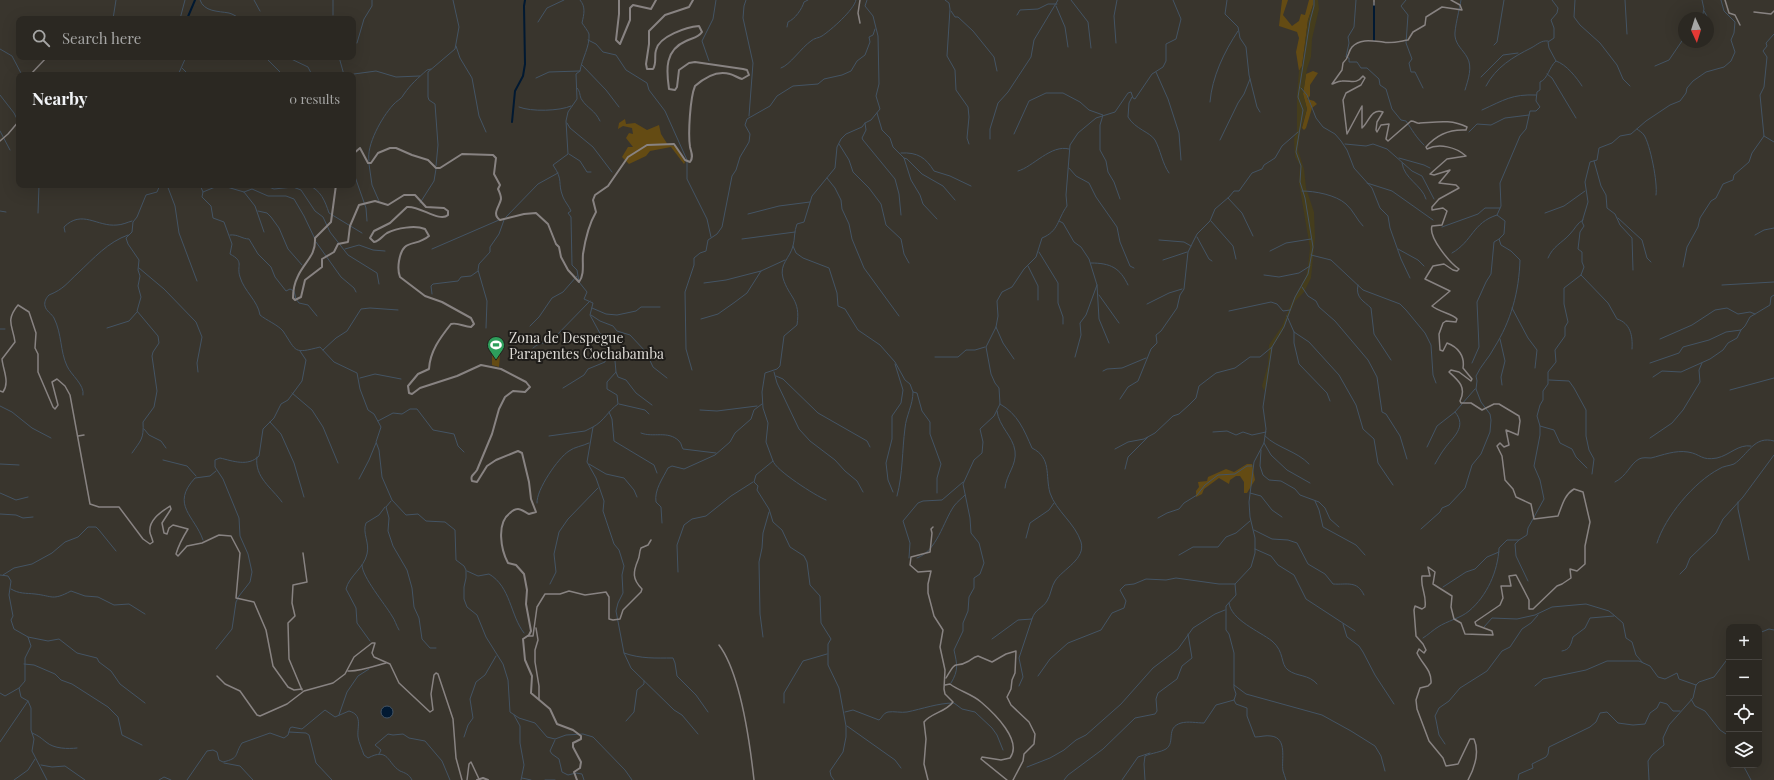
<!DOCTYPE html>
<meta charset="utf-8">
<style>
:root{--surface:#2b2822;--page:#37342f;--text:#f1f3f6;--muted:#a6a6a5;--line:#474440}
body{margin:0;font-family:"Playfair Display",serif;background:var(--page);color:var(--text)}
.controls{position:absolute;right:12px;bottom:12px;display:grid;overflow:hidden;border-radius:8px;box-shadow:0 4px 16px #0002}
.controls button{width:36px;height:36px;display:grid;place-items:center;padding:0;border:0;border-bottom:1px solid var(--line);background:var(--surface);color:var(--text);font:20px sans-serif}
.compass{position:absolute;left:1678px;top:12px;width:36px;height:36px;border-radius:50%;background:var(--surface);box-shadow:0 4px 16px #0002;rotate:176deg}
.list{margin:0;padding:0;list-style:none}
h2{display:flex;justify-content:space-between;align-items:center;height:52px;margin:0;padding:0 16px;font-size:17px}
h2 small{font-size:13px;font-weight:400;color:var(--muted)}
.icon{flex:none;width:22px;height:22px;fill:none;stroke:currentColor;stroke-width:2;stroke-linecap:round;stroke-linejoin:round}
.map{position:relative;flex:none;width:1774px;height:780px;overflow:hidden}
.search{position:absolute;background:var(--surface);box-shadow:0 4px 16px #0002;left:16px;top:16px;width:340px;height:44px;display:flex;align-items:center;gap:10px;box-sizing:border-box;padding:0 14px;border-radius:8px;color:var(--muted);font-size:15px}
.panel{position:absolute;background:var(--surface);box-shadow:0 4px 16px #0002;left:16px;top:72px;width:340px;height:116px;border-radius:8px}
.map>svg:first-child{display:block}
.green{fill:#644b13}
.sand{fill:#453d1c}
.water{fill:#011932;stroke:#445464}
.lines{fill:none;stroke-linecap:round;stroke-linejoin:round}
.stream{stroke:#445464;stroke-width:1}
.canal{stroke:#011932;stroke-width:2}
.minor{stroke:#888382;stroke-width:1.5}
.tertiary{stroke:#888382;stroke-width:2}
.labels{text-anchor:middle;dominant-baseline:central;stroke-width:4;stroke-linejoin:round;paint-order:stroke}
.poi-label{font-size:14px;fill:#dfdcd7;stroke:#1e1c19;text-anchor:start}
</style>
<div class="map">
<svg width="1774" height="780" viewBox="0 0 1774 780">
<rect width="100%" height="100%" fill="#39352d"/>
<g class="green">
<path d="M1282,0h6l-5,15 9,11 7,-5 2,-7 4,1 4,-15h4v5l-5,15 -6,46 -3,5 -3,-19 3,-14 -2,-6 -18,-6z"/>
<path d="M1313,71l5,2 -8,12v11l-3,3 7,2 3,3 -5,4 -6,20 -2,2 -2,-2 5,-19 -4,-15 3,-20z"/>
<path d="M625,119l1,5 9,-1 12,7 12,-5 2,9 7,11 7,1 10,16 -1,2 -13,-17 -21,4 -4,5 -17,8 -7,-7 6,-10h5l-7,-9 3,-5 4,1 -1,-6 -9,-2 -5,3 1,-6z"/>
<path d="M495,353l5,2 -1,12 -7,-2v-9z"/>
<path d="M1247,464h5l3,16 -8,13h-3v-11l-4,-6h-4l-6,4 -1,4 -10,-6 -15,11 -2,5 -6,3v-6l3,-4 -1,-5 9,-1 1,-4 18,-8 8,3z"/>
</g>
<path class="sand" d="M1313,0h5l1,9 -7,30 -1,18 -4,12 -4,25 4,15 -7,23 -2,18 6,19 2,19 8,24 1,26 -4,40 -7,14 -9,9 -14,33 -9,13 -4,35 -4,9 -2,-5 6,-22 1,-19 13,-19 9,-22 15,-28 2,-10 2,-18 -11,-65 1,-18 -5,-8 -1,-18 3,-8v-37l2,-23 3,-5 6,-46 5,-15z"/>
<circle class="water" cx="387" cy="712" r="6"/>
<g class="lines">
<g class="stream">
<path d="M200,0c4,12 18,11 29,13 4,1 8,4 12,6"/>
<path d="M254,0l6,11"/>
<path d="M580,0c6,7 4,14 2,23 2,3 6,8 7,11 1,13 -7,24 -9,37l-4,3 1,25 -9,13 -2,9 2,33 -15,11c11,16 4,17 10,32 2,5 6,9 8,14l-3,2 3,4 1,48 5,5 2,12 8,10 -3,7 9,4 -3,12 25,46 1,11 -9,10v7l10,6 1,9c-10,7 -14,17 -25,23l-6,35 9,16 8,23 -1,10 11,33 5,6 5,16 -2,9 1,18 -5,10 -2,8 8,42 7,15 43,42 8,5 16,19"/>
<path d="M746,0l-2,6 -1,12 10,45 -4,53"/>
<path d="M945,0l4,3 1,6 -3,47 8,14 1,20 12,17 1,10 -2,21 2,6"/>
<path d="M1071,0l17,22 3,26"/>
<path d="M1227,0l-2,14 13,13 2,11 6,9 3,28 8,32 3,5"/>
<path d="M1356,0l-2,27 -6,10 1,6 -3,14 3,1v4h8l4,6h6l12,11 1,6 6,4 6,20 9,11 5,1c7,10 9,15 18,24"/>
<path d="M1406,0l-5,6 7,9 -2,28 6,16 -3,4 2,9h4l8,16"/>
<path d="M1461,0c-1,7 -7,30 -6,36 1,9 8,14 12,21 6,10 1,23 -2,33"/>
<path d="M1575,0l-1,17 6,8 20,18 17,22 6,14 7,7"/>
<path d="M1625,0l2,34"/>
<path d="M1056,6l9,21 3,20"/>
<path d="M951,11l4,6h3l15,14 21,26 3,14"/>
<path d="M1704,11l4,7"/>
<path d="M333,15v-15"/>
<path d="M1017,15l3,-5 18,-1 10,-5h9"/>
<path d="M1702,18l2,-9 -2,-9"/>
<path d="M113,19l3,-19"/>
<path d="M180,19l5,-19"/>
<path d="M1708,20l4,14"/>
<path d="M538,22l9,-14 17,-8"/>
<path d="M787,27l1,-5c7,-3 14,-13 16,-20l4,-2"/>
<path d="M588,40l8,4 7,8 13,3 10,15 21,13 2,7 16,21 22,49v19l20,40 4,18"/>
<path d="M357,43l7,-24 8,-13v-6"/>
<path d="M1116,43l-2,-27 3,-16"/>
<path d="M1494,45l3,-3 7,-42"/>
<path d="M456,46l4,12 12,20 7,38 7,16"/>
<path d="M0,49l12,7 10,19"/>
<path d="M265,57l18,18"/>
<path d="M287,57l21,10 4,8"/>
<path d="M339,57l5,18"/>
<path d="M709,61l-7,-20 11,-22 3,-19"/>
<path d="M1556,61c10,3 21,17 26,25"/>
<path d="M582,65l24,25 13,17"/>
<path d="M1655,66l14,-6 15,-22"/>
<path d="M182,68l6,6 7,1"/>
<path d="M781,68c9,-3 20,-20 30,-27 3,-3 8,-3 11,-5 9,-6 32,-26 34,-36"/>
<path d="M1156,72l12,27 11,34 2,27"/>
<path d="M354,74l22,-3 20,6 24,-1"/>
<path d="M1547,74l5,4 24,40"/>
<path d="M178,75l8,-18"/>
<path d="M1481,77l22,-22 15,-2"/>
<path d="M536,78l13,-6 31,-1"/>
<path d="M1486,86c10,-19 27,-29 45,-38 6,-3 10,-8 17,-7"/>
<path d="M577,88c4,4 2,8 5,12 5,8 13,10 18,21"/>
<path d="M1301,88l6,7 9,23 7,9 12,7 6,7 6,9 7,18 18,20 8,20 8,8 2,12 11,31 9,19"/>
<path d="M0,95l14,18 5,10"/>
<path d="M1132,97l-3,6 -1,14c7,12 22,15 27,23 6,11 7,23 14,33"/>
<path d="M1210,102c2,-25 14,-50 28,-71"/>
<path d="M519,107c12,5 41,4 52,-1"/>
<path d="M1482,110c22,-10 30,-16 54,-15"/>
<path d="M877,113l5,17 8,8 3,9 11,11 7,22 9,15 3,9 14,15"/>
<path d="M567,123l3,5 23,19 19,25"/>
<path d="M865,123l1,7 -4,8 1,2 32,39 4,15 2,21"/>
<path d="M1637,129c2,2 5,3 7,6 6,9 14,48 12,60"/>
<path d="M0,131l10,19"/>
<path d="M1469,132l8,-8 14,1 14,-7 24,-3"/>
<path d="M1014,134l15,-33 17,-8h17l17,9 9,8 14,5 -3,10v25l6,11 2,11 6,10 6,17"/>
<path d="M1764,136l10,6"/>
<path d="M990,139v-10l8,-26 10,-11 23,-35 3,-17 24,-40"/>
<path d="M1220,140l18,-37 6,-9 6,-15"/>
<path d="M839,144l10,16 4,12 16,16 12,16 5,21 15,14 3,15 5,9"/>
<path d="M1345,144l21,2 7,-2 14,5 25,22 10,5 12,23"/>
<path d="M901,153c17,-1 25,5 33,18l16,5 21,10"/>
<path d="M569,154l11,7 7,11h4"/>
<path d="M904,158l3,1 15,15 21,12 12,14"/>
<path d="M1399,158l25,7 6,3"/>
<path d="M369,161c-3,-16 13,-44 24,-56 3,-4 9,-6 11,-11 7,-10 14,-16 23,-24l4,-1"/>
<path d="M1594,161l7,25 5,9 1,13 8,6 5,11 12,13 1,32"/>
<path d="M1402,163c2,16 20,22 24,36"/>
<path d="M369,164l3,21 7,16"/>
<path d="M436,166l2,-21 -3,-41 -6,-4 -1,-3v-25l27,-23 4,-22 -6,-27"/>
<path d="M1069,168l7,8 13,7 7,14 21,30 3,15 10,24 4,2"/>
<path d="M353,171l13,37 1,13"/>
<path d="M1018,171c15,-4 33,-27 51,-22"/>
<path d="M827,178l8,10 6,12 1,9 7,15 3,15 12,29 35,48"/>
<path d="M1367,183l25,8 41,29"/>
<path d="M167,185l8,21 4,27 18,48"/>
<path d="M200,185l3,7 -1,5 9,9 2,12 11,4 8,22 -2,10c15,8 6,11 10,23 4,14 18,24 20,38 6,5 18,10 23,16 14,21 10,23 37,16l14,15 23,11 3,16 8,21 6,4 7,13 -5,15 3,8 3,27 10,23 14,15 12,-1 8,7 19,1 10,8 1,30 8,6 2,4v8l-2,9v12l3,8 10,8 9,22 17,27 5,16 2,32 9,6 16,5 12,14 8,2 11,-4 17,-1 10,3 32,33 7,10"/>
<path d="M264,185l10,4 19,-2 8,3 14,21 8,6 7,15 18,23 29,18 2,11"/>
<path d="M308,185c13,5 17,16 21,28l33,20"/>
<path d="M1302,191c13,0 34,4 44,13 7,6 11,16 17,22"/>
<path d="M203,192l17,-7 24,7 11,14 9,26"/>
<path d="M244,192l8,-3 16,7h18l8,3 10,17 11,23"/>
<path d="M1228,198l14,15 11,23"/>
<path d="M420,203l14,-22 2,-12"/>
<path d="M0,211l6,1"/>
<path d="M258,211l9,2 4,4 8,11 9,21 14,16"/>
<path d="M38,213l1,-28"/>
<path d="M1545,213l19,-7 21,-15"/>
<path d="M748,214l31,-8 31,-4"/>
<path d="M506,217l32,-33 20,-11"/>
<path d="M1618,218l24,22 5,18 4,4"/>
<path d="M1059,221l4,2 11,19 7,5 8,12 8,26 2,34 10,24"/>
<path d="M1211,221l22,25 3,13"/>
<path d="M1442,227l36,-13 7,-6h15"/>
<path d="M65,232l-1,-5c18,-18 33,0 53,-2 5,0 11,-3 15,-4"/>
<path d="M230,235c8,-1 12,4 19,4l9,15 13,13 4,10 11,14 4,-2 4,2 2,8 3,4 9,2 9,11"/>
<path d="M1755,235l9,-5 10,-2"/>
<path d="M1197,237l12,22 3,2"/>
<path d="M742,239l53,-7"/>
<path d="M1159,240l25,2 7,4"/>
<path d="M316,242l25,35 13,11 2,4"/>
<path d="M793,246l3,7 7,5 26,10 8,25 1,13 7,3 13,21 22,15 15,17 10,18 5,4 3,8 4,1 5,18 8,11v12l11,30 -4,14v15"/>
<path d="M345,249l14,-4 14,5 12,1"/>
<path d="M432,249l67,-29"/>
<path d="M1398,249l20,11 6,6"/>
<path d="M1270,251l16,-8 25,-4"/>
<path d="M1039,252l19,31v20l5,14v7"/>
<path d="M1452,253c21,-12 20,-30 45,-38"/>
<path d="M1311,255l20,5 32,30 37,14 6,6 19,23 6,12 2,30 3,8"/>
<path d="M1548,258c5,-12 14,-15 22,-24 5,-5 7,-11 13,-14"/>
<path d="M1163,260l24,-8"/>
<path d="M1091,263c20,0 29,5 37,22"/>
<path d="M1028,266l10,20v14"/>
<path d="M1683,267l4,-20 11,-20 2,-9 11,-17 5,-3 7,-14 10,-4 1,-5 15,-13 3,-9 12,-17 -4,-41 4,-8 3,-30 -4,-6 4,-5 -1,-3 8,-9"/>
<path d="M139,268l25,21 32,33 6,15 -5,26 1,9"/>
<path d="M1264,275l15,2 20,-4 11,-7"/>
<path d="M1581,275l27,28 9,16c13,4 16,16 15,30"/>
<path d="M704,283l22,-3 35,-9"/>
<path d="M1358,285c-3,13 6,16 13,23l3,26 17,26"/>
<path d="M1722,285l52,-3"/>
<path d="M1302,287l6,9 8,5 3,6 16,14 33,39 9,17 5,35 4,2 14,22 7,23"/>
<path d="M432,294l-1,-8 2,-2 25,-3 3,-4 10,-1 7,-5"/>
<path d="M1099,295l20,28"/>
<path d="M1147,304l22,-11 13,-4"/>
<path d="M592,308l14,6 11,1 19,-4 5,-4h19"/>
<path d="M1512,308l16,30 9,12 -2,18"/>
<path d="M1229,311l42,-9 6,2 6,7 7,-1"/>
<path d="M591,315l9,6 13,5 4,5 13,4 16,17 7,15 14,11"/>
<path d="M1287,316l7,16 15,10 30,33 17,30 7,24 11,10 4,24 15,22"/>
<path d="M701,319l17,-5 17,-12 12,-9 14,-22 24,-11"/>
<path d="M530,326l9,-9 13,-19 11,-6 14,-16"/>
<path d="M996,327l7,16 11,16"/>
<path d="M107,328l22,-7 8,-9"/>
<path d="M486,328l1,-27 -9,-31 1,-6 11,-12v-5l9,-13 5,-14"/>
<path d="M0,329h5"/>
<path d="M1294,332v11l5,21 28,29 3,8"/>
<path d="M1500,339l5,22 -4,16 1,8"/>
<path d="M1660,339l32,-14 23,-15 12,-2 11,6 12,-2 5,2"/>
<path d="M533,348l4,-3 15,-5 38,-39"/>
<path d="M323,350l13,-12 11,-7 14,-22 9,-1 28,2"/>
<path d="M935,357h23l8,-7h9l10,-3"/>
<path d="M1075,357l6,-22 -1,-12 6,-8 11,-30"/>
<path d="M1472,363l7,-16 -2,-45 9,-20 5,-8 3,-32 5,-3"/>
<path d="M1650,363l29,-10 4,-6 26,-7 17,-8 15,-2 4,-4 5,-9 20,-12 1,-8 3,-2"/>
<path d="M692,370l-6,-21 -1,-57 9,-27v-7l6,-5 6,-2 2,-11 9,-6 5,-7 10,-51 4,-6 4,-13 9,-15 1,-8 -5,-9 2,-6 23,-13 7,-10 16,-10 25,-2 6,-5 18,-4 9,-4 6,-10 8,-6 5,-13 -1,-5 4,-2 2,-6"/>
<path d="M1103,371l4,-2 15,-1 24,-10"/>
<path d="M616,372l2,5 8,3 10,13 16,12"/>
<path d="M774,372l3,11 22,46 11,12 25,19 10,11 12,10 6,11"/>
<path d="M776,376l7,3 35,34 49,28 3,6"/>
<path d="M1653,377l9,-6 19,1 29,-13 13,-9 5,-7 9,-5 4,-8"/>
<path d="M360,378l15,-4 26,5"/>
<path d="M1549,380l20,1 5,7 12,22v26l3,14 5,9 -2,15"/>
<path d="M563,388l21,-13 4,-6 17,-7 2,-14"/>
<path d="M1476,389l1,-8 -1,-5c5,-11 13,-18 18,-28 17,-27 25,-56 26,-88l-9,-9 -10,-6 -2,-6 5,-5 1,-13 -8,-6 4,-9 -1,-23 20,-47 6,-7 4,-18h6l4,-4 -4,-6 1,-9 3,-2v-8c8,-3 9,-15 16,-21l-7,-13 -1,-6 6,-4v-10l-3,-8 6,-7 1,-5 -6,-8"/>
<path d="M1730,390l44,-12"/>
<path d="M292,393l20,17 11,17 15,36"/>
<path d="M83,395c2,-10 -12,-20 -16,-29 -7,-15 -5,-32 -13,-48 -2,-4 -8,-7 -9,-12 -1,-4 1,-8 4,-11 15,-6 18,-12 29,-22 16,-15 30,-31 50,-38"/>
<path d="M1120,399l8,-12 10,-6 13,-32 6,-6 -1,-8 5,-4 16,-23 3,-13 4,-6 4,-37 9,-18 13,-13 5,-12 14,-12 5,-6h5l13,-18 10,-4 2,-4 11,-7 7,-12 16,-14"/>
<path d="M619,404l26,6 4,4"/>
<path d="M0,406l12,6 20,16 19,10"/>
<path d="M700,410l17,1 40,-5"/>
<path d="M997,411c2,16 16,25 18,40 2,14 -9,24 -10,37"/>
<path d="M609,412l3,7 2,22 40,24 3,8"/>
<path d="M378,421l15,-8 9,1 8,-5h7l16,21 21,4 4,12 6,6"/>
<path d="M270,422l11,12 13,29 10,34"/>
<path d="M1540,426l14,4 6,13 12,6 4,8 11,11"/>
<path d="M144,429l5,6 12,6 5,7"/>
<path d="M1213,432l14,-1 9,4 7,-3 9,3 14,-3"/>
<path d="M641,433c12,5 27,-3 38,8 3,3 2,5 4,8l33,4"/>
<path d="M549,436l36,-5 8,-4"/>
<path d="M1265,436c12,12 32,15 44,28"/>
<path d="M1650,438l22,-15 11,-13 17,-28 -1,-12 3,-7"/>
<path d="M1264,443l7,12 16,15 23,13"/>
<path d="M1427,447l10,-21 18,-14 20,-23"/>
<path d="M1115,449l13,-7 16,-3 11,-6 18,-17 6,-2 10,-9 7,-7 3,-12 17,-13 19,-5 15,-11h10l12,-10"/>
<path d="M1261,450l-1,16 3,9 6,5 12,1 14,8 5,6 19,7 6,6 5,11 9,8"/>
<path d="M132,453c9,-13 12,-14 11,-31l11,-15 3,-16 -5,-35 1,-4 6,-9 -1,-7 -21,-25 4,-14 -3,-11 2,-10 -2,-6 1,-10 -11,-16 -2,-6 6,-6 1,-10 4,-5 9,-22 11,-3 3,-7"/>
<path d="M257,457c-3,20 15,31 25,45"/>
<path d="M163,460l24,6 9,10"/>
<path d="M773,461c2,9 43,35 53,39"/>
<path d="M0,464l19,1"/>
<path d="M589,464l17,10 18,4 10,12 3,7"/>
<path d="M1435,464c3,-5 6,-11 10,-16 7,-10 23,-21 10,-36"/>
<path d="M1125,469l3,-12 20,-20"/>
<path d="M359,479l10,-19 7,-17"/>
<path d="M1615,482c12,-6 15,-18 24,-23 4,-2 8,-1 12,-1 12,-3 24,-8 37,-6 13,2 13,9 29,6 13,-3 21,-14 34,-12"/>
<path d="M893,492l-5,-12 -2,-17 6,-24v-23l9,-13 2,-13 -8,-26"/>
<path d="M0,493l16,7 12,-3"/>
<path d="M1250,493l11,3 11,14 10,7"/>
<path d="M897,496c6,-23 5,-45 8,-68 1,-12 8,-23 8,-36"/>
<path d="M391,501l-5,6 3,11 -1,13 5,15 14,24 5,18 2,19 5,11 3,21 8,9h6"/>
<path d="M1315,501l4,9 4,17 33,18 9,10"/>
<path d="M1738,502v7l11,51"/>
<path d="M537,503c-1,-13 21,-45 32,-52 5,-4 14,-5 20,-8"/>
<path d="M0,514l16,1 7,3 10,-1"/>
<path d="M1158,518l9,-5 12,-4 5,-6 13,-8 8,-10 13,-10 17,-1 12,-8h5"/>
<path d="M662,523l-1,-16 -5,-5c-2,-12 7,-24 12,-34l4,-2 12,3 31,-14 15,-13 5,-9 16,-14 3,-9 8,-6"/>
<path d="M1421,529l19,-17 2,-4 7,-3 16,-17 7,-23 9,-11 9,-22 1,-12 -1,-6 -9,-12 -5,-13"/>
<path d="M1254,530l18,9 16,1 9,3 11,21 17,10 8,10c14,1 24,-4 31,11"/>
<path d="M1026,538l4,-15 19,-13 5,-7"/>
<path d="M203,540c-8,-24 -33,-35 -8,-62l15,-2 6,-5"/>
<path d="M1519,540l-4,4 1,12 12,25"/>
<path d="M1657,543c8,-26 37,-61 62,-74 4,-3 10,-3 15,-5 14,-9 20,-29 40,-23"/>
<path d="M1255,549l16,7 7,9 16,10 12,24 49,32"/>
<path d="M1179,555l14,-8h25l8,-10 10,-4 14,-12"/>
<path d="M909,558l1,-15 -7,-22 15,-18 5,-2 19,-1 21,-18"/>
<path d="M917,558c20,-7 26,-36 37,-52 3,-4 7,-7 11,-11"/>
<path d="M362,565c0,12 23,39 30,51 3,4 4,9 7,14"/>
<path d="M467,571l11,5 11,-2c22,13 21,41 35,59"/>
<path d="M678,572l-1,-27 7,-20 8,-6 14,-3 25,-20 22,-14"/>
<path d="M1680,574l6,-6 4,-10 26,-25 7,-14 20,-22 31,-42"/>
<path d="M0,575l8,1 3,5 -2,14 4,21 -2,4 3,9 14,8 3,9 -6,12v23l-6,7 2,9 7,4 3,7v22l3,9 -2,12 15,29"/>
<path d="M3,575l11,-7 18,-4 20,-11 13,-11 13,-5 10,-10h8l3,3 17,21"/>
<path d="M550,584l6,-12 -2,-18 5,-22 9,-13 30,-31"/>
<path d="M1443,587l23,-15 9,-3 12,-12 12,-5"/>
<path d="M11,589c8,5 15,4 24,5 18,2 17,7 36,-3l14,5 13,1 16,8 15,-1 16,10"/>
<path d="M1229,603c2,17 30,28 43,38 13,11 8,23 16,29 9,7 21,4 29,14"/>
<path d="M1343,624l4,13 12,9 4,6 12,23 19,29"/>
<path d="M1484,627l8,-9 25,1 18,-4 17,-8 34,-3 23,7 6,5 8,7 3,15 6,4 4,13 7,8"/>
<path d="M1759,633l10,-4 5,1"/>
<path d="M28,637l20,4 11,-2 18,14 20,5 2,4 12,9 9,13 25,19"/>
<path d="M763,637l-3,-23 -1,-52 3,-14 1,-15 6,-21"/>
<path d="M1423,638c5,-3 10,-8 15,-11 9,-6 23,-9 31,-16 18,-15 29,-40 30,-63l8,-8h12l8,-5 1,-7 16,-29 -4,-19 -6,-14 6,-31v-9l-3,-10 3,-11 3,-5v-9l5,-7v-12l8,-10 -1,-12 10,-14v-9l3,-5 -4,-18v-16l17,-13 3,-8 -2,-5v-10l-4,-3 2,-17 4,-6 -2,-4 6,-20 -3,-20 5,-20 7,-2 2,-12 13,-5 8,-7 11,-2 15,-13 24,-16 10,-4 6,-8 1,-5 6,-7 13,-9 18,-5 7,-6 4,-9 -4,-12 3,-7 1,-11 -11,-11 -3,-11"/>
<path d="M992,639l26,-19 14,-1c3,-10 10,-10 15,-18 4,-6 4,-14 8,-20 8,-12 31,-22 26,-39 -6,-19 -25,-31 -31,-49 -5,-18 2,-35 -18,-45 -8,-18 -14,-34 -32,-44"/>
<path d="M370,641l-13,-18 -1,-15 -10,-19c3,-13 18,-21 21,-35 3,-11 -5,-21 -1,-31l13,-8 6,-8"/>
<path d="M216,649l16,-20 4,-27 3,-6 11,-14 2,-10 -4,-18 -8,-18 -1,-18 -16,-39 -8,-12v-7l5,-2c13,3 28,9 39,-2l4,-27 11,-11 7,-14 7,-4 14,-19 4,-21 -6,-9"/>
<path d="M1562,651c8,-1 9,-7 11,-14l12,-9 5,-10 24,-2"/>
<path d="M624,653c17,6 31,5 49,5l2,5 2,13 19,19 12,17"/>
<path d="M24,664l10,1 21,9 6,6 11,4 36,23 10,10 4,18 20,10"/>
<path d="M1038,676l12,-17 18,-16 33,-13 11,-17 12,-5 2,-7 -6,-11 5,-5 9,-1 12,-5 20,1 10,-2 43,6h16"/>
<path d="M1759,680l2,23 -2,17"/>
<path d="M951,683c8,-13 6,-19 3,-33l9,-19v-8l5,-12 1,-14 5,-9v-10l6,-4 4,-11 -5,-20 -8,-10 -1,-15 -7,-34 11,-24 8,-7 1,-11 -3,-13 14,-13 6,-12 -1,-16 -4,-5 -4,-9 -5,-27 10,-20 2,-11 -1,-15 5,-9 10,-5 12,-18 12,-12 6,-19c17,-7 15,-18 25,-32l-1,-11 4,-50 8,-12 18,-15 19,-6 13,-19 3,-1 2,6 2,1 17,-25 11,-7 3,-6v-17l10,-5 5,-20 -8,-19"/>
<path d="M1234,685l12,9 76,21 29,16 24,15 6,10 4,15"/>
<path d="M1019,686l4,-9 -4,-19 13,-39"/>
<path d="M1535,686l8,-7 43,-9 21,-9h32l11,5 8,11 7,2 12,-6 2,6 17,6"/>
<path d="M0,693l5,3 14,-8"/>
<path d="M1691,699l4,7 10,5 15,19 9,6"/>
<path d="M1234,700l2,4 11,4v8l8,21c5,0 11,-2 16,-1 17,2 10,24 12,35 1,3 2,6 3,9"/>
<path d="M784,703v-10l19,-32 24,-7"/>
<path d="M845,712l8,-2 26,10c4,-3 3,-6 9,-8 6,-1 13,1 19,0 15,-3 31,-9 47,-9l8,6 13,3 17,16 5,7 6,15"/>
<path d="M339,715l8,-23 11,-16 11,-7"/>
<path d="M514,715l6,11v17l4,22 -3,15"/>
<path d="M626,721l8,-9 3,-22 7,-6v-3"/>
<path d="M847,726l48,34 6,8"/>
<path d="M289,732l17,1 3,2 7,28 16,17"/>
<path d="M32,733c7,3 9,5 14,9 8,7 22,7 31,6"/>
<path d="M1759,734l1,5"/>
<path d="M464,737l4,-12 5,-7 -3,-19 6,-17 9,-7 11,-19"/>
<path d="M555,740l-5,11 2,3 7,5 3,13 6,3 8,-2 6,1 2,6"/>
<path d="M0,742l28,-41"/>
<path d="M1445,744l-6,-9 -3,-15 -1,-4 4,-8 10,-7 11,-13 27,-17 15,-20 8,-4 12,-18 9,-6 7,-8"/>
<path d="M379,754l2,-4 -6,-5 13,-11 5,1 10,-1 6,4 16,3 17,20 8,19"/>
<path d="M224,763l16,3 13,14"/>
<path d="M41,765l11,2 13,-1 20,14"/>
<path d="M1743,765l8,15"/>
<path d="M1027,767l23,-9 14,-8 12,-10 10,-5 35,-31 32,-36 25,-19 15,-21 22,-14 10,-4"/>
<path d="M522,778l9,2"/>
<path d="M14,780l14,-10 7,-11"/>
<path d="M159,780l5,-3 7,3"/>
<path d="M187,780l20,-29 6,-1 4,2 2,8 4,2c17,-4 11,-7 19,-19l28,-10 14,5 4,-3 2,-7 2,-1 10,2 23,-19 10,7 14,-6c14,4 8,15 9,26 1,6 4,12 6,18l4,3c21,-11 19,5 32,13 5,2 9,3 12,9"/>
<path d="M545,780h10"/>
<path d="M834,780l-3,-4 -1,-5 13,-19 3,-15v-11l-7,-38 -11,-23v-21l3,-5 -10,-16 -1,-27 -10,-11 -3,-23 -3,-6 -14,-9 -8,-17 -9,-8 -4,-13 -12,-19 1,-4 -4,-4 2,-7 17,-14 -7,-19 2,-19 -5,-15 -1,-16 3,-19 12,-4 3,-3 4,-30 13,-11c4,-26 -8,-27 -14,-47 -4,-14 7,-20 10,-32 2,-7 1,-15 4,-22l7,-2 8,-26 23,-28 2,-21 4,-8 5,-5 16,-7 3,-4 6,-3 9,-11 -4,-13 3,-12 -1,-48 -5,-20 -8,-10 2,-6"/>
<path d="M1064,780l4,-5 35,-26 32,-31 20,-4 2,-3 -1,-12 2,-6 19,-14 5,-13 10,-8 -4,-24"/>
<path d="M1122,780l16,-23 12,-4"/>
<path d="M1145,780l-1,-16 1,-8c7,-3 16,-4 21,-7 10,-7 -1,-21 15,-26 7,-2 16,0 23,0l12,-18 18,-5 2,-6 -2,-6v-35l-5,-19 -3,-4v-24l10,-11 -1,-11 16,-17 4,-14v-15l-5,-21 -1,-15 5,-40 10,-19 2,-14 -3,-22 9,-60 12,-20 11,-30 13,-23 5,-27 -8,-49 -5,-16 1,-16 -5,-14 7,-42 -5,-13 12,-76 4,-15v-6"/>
<path d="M1518,780l1,-6 14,-6 -1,-4 14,-7 2,-3 1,-7 41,-20 6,-5 4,-9 7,-1 11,11 15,2 12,-1 5,-11 7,-5 3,-6 7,2 6,7h7"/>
<path d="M1649,780l-1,-19 4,-6 12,-10 -1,-7 6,-13 24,-27 3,-13 3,-3 15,-5 15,-20"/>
</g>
<g class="canal">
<path d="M1374,3v37"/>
<path d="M187,19l8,-19"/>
<path d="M512,122l3,-31 8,-15 2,-12 -1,-58 1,-6"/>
</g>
<g class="minor">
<path d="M860,0l-2,13 2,10"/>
<path d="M1374,0v5"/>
<path d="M1451,0l9,5 2,5 -20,-3 -16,10 -1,8 -12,7 -5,8c-7,1 -17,4 -25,2 -10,-1 -23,-4 -31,5 -5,6 -2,10 -9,16l-1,7 -10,14c3,-1 6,-3 10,-3 9,-1 14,4 21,-5l2,2 -4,7 -15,8 -3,7 4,34 15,-28v22c7,-6 9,-20 21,-16l-6,10 -1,8 1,2 4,-7 8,-1 -3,15 2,2 23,-20c4,0 6,3 9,2 17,-1 31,-4 47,4l-1,3c-16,-1 -29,4 -40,17l1,2c12,-6 29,-2 39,7l-19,3 -17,15 4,1 16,-5 -11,13 17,2 3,3 -20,11 -7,8v3l11,-2 4,3 -5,14 -10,1c-4,11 18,37 27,43l-2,2 -4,-1 -9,-6 -11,2 -8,13 25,12 -18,15c7,6 21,8 25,13l-1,3 -10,-1 -3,2 -4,11 1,16 3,1 4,-8c11,4 18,13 16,25l9,11 -1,2 -12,-9 -8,-2 -2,2c9,8 18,15 11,29l1,2h10l11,7 12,-6h5l20,12 1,5 -2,14 -12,-5 3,15 -5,2 -4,-4 -3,3 5,10 3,24 8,9 3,8 15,7 3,15 24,-3c4,-10 6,-21 16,-27l9,3 7,30 -5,24v18l-8,7 -7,-2 1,9 -9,6 -5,2 -24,23h-4v-9l-13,-25 -7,1 2,10h-10l2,12 -3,7 -25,17 1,3 16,6 1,4 -28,-1 -4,-11 -7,-4 -3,-12 1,-11 -19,-12 2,-12 -7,-5 2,9h-8c-2,11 5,19 3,31l-3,2 -7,-3 -1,4 2,26 7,8 3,6 -2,3 -5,-4 -2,4c5,11 15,17 14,30l-3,3 -8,2 -4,12 1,9 12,32 14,17 3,8 12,-2 12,-25h4c6,14 1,28 -6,41"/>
<path d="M1725,0l4,13 6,2 5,10"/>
<path d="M1754,12l17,2 3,-3"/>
<path d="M30,75l17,-18"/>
<path d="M38,75l10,-2 21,2"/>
<path d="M0,141l8,-7 11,-13"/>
<path d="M0,391l3,1c7,-10 0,-22 -1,-33l13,-17c-2,-16 -10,-21 3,-37l11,7 7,21 -1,15 3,6v18l15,35 2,2 3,-4 -6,-23 5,-3 8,7 5,9 20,109 9,3h20l24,32 7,5 3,-2c-1,-4 -2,-6 -3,-9 -2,-13 11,-21 20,-27l1,3 -9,14 2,10 3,1 2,-6 4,-3 15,4c-5,8 -9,15 -12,25l2,2 9,-10 15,-3 17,-8 12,1 9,17 -4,45 18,4 12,28 7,36 15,21 6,3 8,-1"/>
<path d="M78,436l6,-1"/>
<path d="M536,628l2,12 -3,10v12l4,24v13"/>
<path d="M528,636h5l4,-29 8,-13h15l9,-3 16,4 21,-3 3,5v22l4,1 7,-1 3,-9 18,-18 1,-3c-10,-10 -9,-17 -4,-29 2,-4 1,-8 3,-12l7,-3 3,-5"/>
<path d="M719,645c22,29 31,99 35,135"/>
<path d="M348,671c10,1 27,-5 38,-8"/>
<path d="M217,676l8,8 15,7 17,24 3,1 27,-12 17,-13 29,-8 12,-9 9,-17 18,-14h3l-3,10 2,4 16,7 9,19 31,29 3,-2 -2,-16 3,-19 2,-2 2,1 15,45 3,39 6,22"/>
<path d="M946,678c12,-21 7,-8 23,-17 3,-2 5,-4 9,-5l14,6 14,-8 10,-3 -1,22 -3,7 -1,9 -4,8 4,8 18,17 6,12 -1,10 -10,10 -1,7 -10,19"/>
<path d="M945,685l5,-1c9,7 22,10 31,18 13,11 42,39 29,56l-9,2 -19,-3 -1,2 26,21"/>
<path d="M302,690l-13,-31 -1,-36 7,-7 -3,-13 1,-18 14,-3 -4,-29"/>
<path d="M467,780l2,-16 2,-2 8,17"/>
<path d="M928,780l-4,-16 2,-25 -2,-17c7,-9 22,-10 29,-20l-8,-8 -1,-5 1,-19 -5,-23 3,-17 -9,-14 -6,-23v-9l3,-13 -13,1 -8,-7 1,-8 19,-5 2,-19 -1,-4 2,-2"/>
</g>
<g class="tertiary">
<path d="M619,0v14l-3,26 4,4 10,-24v-12l3,-3 18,4 5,-9"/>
<path d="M353,154l7,-6 8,15h3l7,-10 12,-5h6l16,7 16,5 8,8h4l22,-14 31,1 3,3 -2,16 6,11 -2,4c1,2 3,7 3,10 -1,7 -10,15 -1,21l24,-6 12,-1 12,11 8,20 3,3 2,10 7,13 11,12c6,-8 3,-19 4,-28 2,-13 6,-30 13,-42l-3,-12 2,-5 13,-9 20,-29 19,-12 27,-1 11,16 5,2c4,-5 1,-10 0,-15 -2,-13 0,-49 5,-61 9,-8 22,-16 35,-12 4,1 8,4 12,5l7,-4 -2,-5 -4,-1 -48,-7 -6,1 -10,7 -2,17 -2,3 -6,-1c-3,-20 -4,-39 17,-48 6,-3 12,-3 16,-9l-3,-6c-12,1 -40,10 -43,24 -2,6 1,13 -3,19h-6l-1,-5 3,-20v-13l16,-16 24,-8 4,-7"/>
<path d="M336,185l-5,37 -16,16c1,18 -10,23 -17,38 -3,6 -5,15 -5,22l2,2 6,-3 4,-17 17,-13v-8l12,-7 4,-8 10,-2 2,-16 9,-21 16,-4 13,4 16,-10h11l11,12 18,1 4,3v4c-8,8 -29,-10 -41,-8l-17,16 -16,8 -4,7 4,4c6,-1 8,-6 13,-9 10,-5 28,-8 38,-4l4,7c-14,12 -26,1 -30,25 -1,6 -1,11 1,16l25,19 17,6 29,16 3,6 -3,3c-7,0 -13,-5 -20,-3 -11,14 -21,27 -22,45l-11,5 -10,12 1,7 3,1 8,-6 37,-12 24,-11 20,4 25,13 4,5 -5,5 -12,-1 -8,6 -6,12 -7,25 -15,36c-3,5 -7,5 -5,11l5,1 10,-16 9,-6 22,-9 4,2 7,29 2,17 5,13 -7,2c-4,-2 -8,-5 -11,-5 -4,0 -6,2 -8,4 -14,10 -9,37 -2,50l8,2 8,9 3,16 -1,14 5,27 -2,4 -6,4 2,21 7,16 -1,17 19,16 7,15 16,6 8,6v3l-8,4v4l8,15 -1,6 -6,4 3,8"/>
<path d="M477,780l6,-2 5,2"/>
</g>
</g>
<defs>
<symbol id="stadium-pin" viewBox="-11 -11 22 30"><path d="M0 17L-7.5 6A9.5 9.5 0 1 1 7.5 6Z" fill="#2e9e5b" stroke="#1e1c19"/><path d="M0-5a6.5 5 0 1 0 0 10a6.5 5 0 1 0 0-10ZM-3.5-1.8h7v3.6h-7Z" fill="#fff"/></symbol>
</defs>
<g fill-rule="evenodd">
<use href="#stadium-pin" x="486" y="335" width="20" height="27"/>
</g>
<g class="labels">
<g class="poi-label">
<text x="509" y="337">Zona de Despegue<tspan x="509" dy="16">Parapentes Cochabamba</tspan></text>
</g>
</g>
</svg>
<div class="controls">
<button>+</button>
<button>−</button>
<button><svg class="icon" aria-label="locate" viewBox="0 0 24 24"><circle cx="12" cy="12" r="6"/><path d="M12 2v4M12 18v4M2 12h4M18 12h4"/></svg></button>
<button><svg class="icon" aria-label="layers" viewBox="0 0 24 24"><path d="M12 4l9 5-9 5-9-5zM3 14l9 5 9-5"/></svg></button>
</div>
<svg class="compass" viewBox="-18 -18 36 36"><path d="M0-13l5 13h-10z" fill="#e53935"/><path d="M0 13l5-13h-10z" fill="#a6a6a5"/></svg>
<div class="search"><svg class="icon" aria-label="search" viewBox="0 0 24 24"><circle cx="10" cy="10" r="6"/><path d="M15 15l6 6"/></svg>Search here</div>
<section class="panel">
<h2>Nearby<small>0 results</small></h2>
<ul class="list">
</ul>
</section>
</div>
